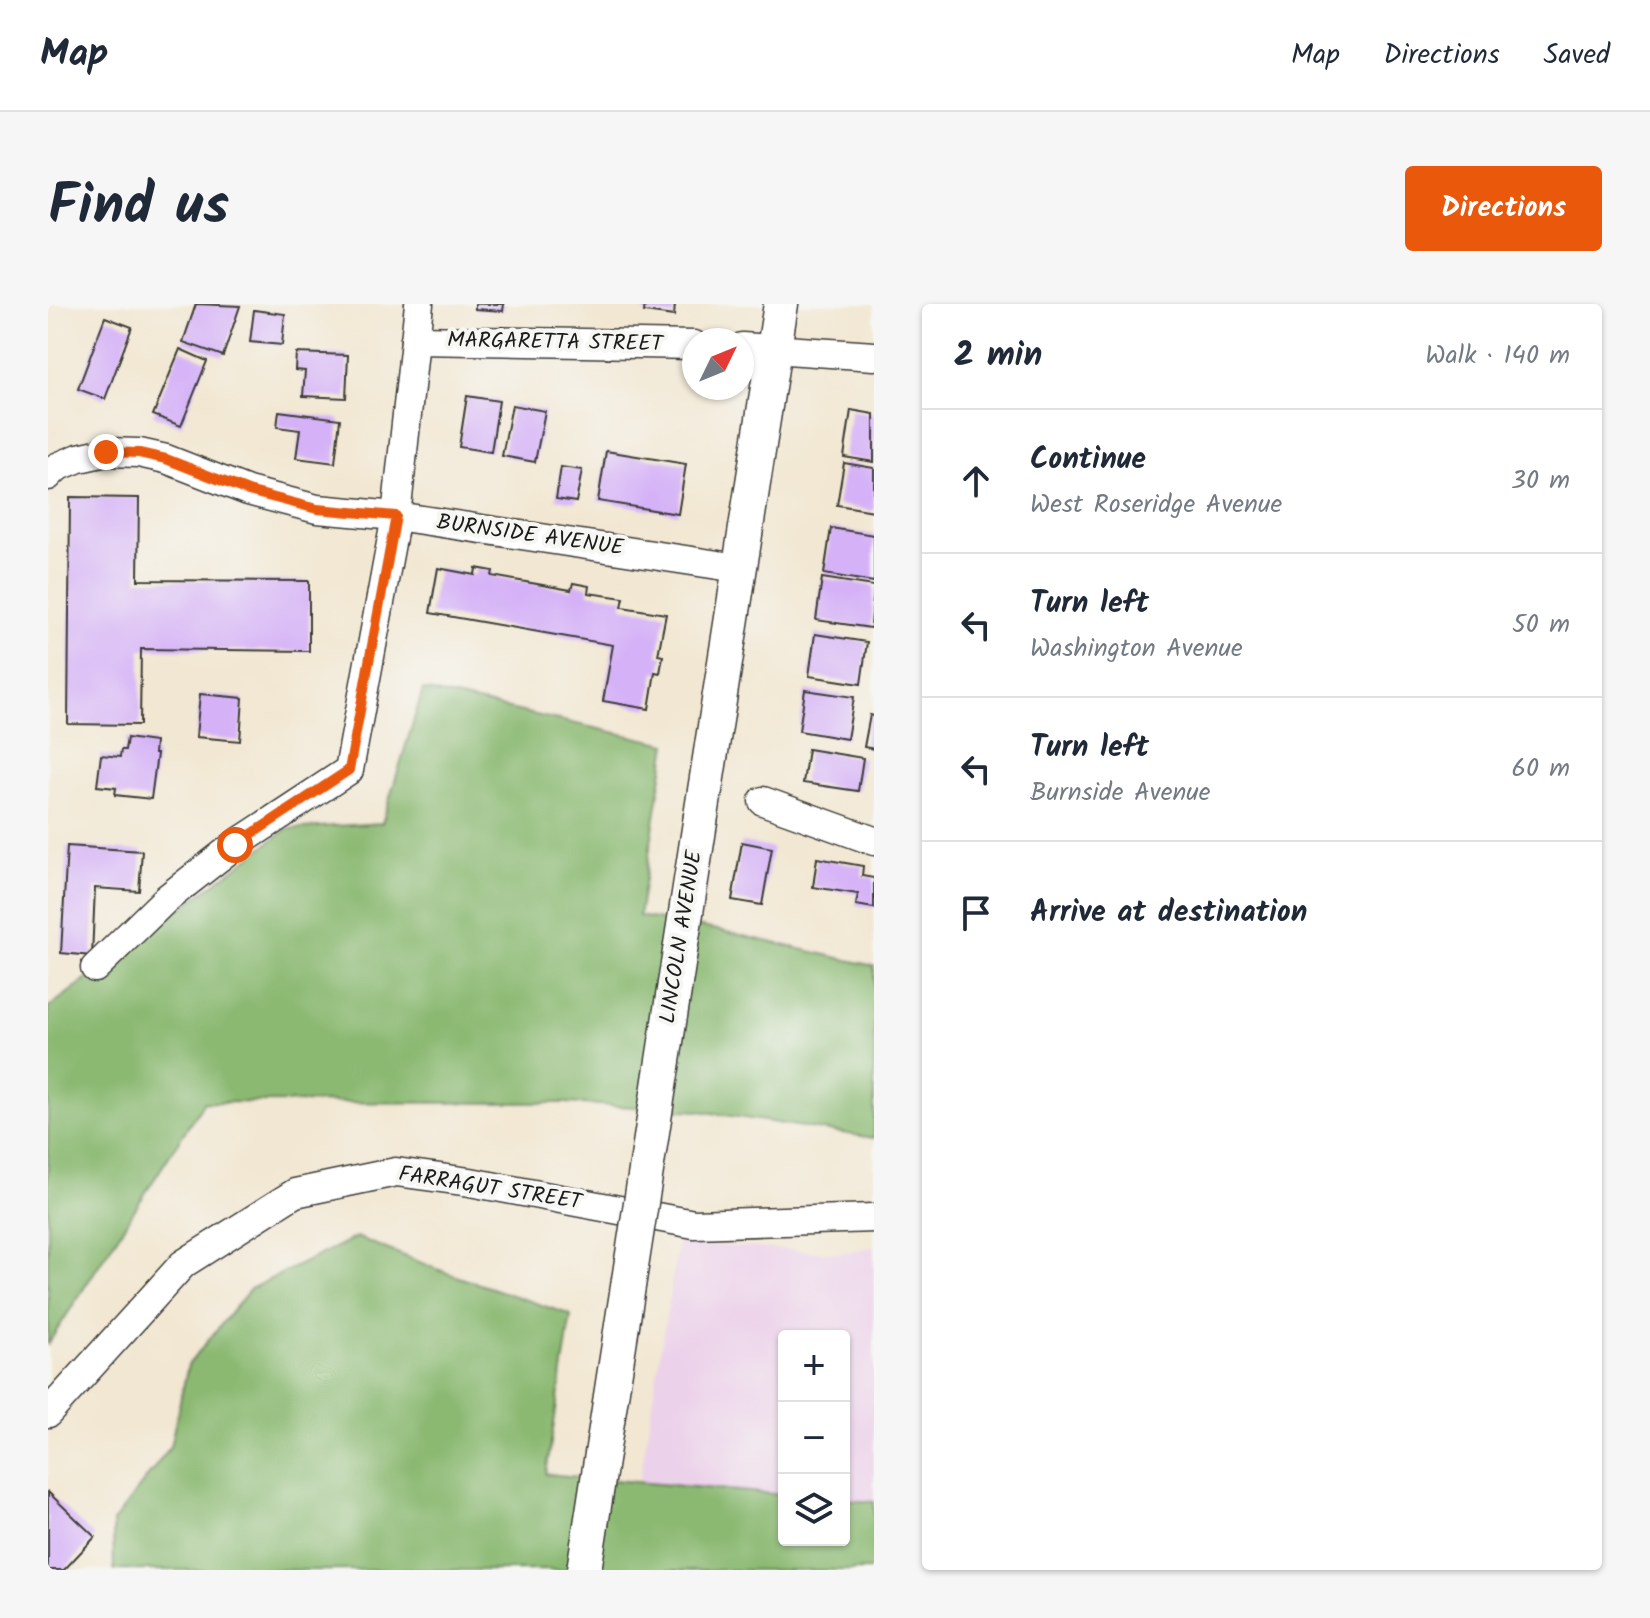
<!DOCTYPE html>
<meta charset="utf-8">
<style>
:root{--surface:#fff;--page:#f6f6f7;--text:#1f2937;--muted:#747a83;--line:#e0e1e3;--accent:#ea580c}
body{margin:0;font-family:Kalam,sans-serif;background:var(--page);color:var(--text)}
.controls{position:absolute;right:24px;bottom:24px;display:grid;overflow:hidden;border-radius:8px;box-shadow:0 2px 6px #0004}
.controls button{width:72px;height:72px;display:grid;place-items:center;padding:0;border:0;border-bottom:2px solid var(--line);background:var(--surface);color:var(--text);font:40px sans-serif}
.compass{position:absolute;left:634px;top:24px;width:72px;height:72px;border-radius:50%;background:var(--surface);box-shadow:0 2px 6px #0004;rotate:47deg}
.stop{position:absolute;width:24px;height:24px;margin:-18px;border:6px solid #ea580c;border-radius:50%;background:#fff}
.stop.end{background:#ea580c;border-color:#fff;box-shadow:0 2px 8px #0008}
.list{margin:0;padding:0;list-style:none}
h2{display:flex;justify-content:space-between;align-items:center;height:104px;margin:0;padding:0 32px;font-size:34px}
h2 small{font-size:26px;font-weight:400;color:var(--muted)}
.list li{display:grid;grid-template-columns:52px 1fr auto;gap:24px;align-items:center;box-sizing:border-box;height:144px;padding:0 32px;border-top:2px solid var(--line)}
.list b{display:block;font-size:30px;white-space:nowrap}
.list p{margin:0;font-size:26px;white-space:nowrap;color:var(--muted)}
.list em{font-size:26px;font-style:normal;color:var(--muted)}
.icon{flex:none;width:44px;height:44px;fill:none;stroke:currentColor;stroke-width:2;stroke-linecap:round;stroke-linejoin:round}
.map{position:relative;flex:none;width:826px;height:1266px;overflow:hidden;border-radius:8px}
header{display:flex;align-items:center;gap:48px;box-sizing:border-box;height:112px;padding:0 40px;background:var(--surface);border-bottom:2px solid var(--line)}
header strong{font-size:38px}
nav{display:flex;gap:44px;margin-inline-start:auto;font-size:28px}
.intro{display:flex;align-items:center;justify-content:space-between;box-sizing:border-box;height:192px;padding:0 48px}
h1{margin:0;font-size:56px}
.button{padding:20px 36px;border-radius:8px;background:var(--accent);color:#fff;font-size:28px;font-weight:700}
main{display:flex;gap:48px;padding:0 48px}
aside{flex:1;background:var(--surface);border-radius:8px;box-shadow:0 2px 6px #0004}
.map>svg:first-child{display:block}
.built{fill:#ecd1ea}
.forest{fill:#8bb972;stroke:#546a47;stroke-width:2}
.building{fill:#d5b2f7}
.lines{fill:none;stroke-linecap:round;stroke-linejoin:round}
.minor-casing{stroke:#3c3a37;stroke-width:31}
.tertiary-casing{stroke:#3c3a37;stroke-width:37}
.minor{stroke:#fff;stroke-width:28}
.tertiary{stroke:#fff;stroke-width:34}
.tertiary-bridge-casing{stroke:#3c3a37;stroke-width:37;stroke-linecap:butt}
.tertiary-bridge{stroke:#fff;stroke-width:34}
.route{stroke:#ea580c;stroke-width:10}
.labels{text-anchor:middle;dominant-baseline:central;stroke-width:8;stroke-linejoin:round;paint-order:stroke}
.street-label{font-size:22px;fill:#1c1c1c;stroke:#f6f6f2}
</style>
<header>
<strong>Map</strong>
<nav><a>Map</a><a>Directions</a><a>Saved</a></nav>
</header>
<div class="intro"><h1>Find us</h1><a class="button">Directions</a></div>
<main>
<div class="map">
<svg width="826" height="1266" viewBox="0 0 826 1266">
<rect width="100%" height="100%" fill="#f6f6f2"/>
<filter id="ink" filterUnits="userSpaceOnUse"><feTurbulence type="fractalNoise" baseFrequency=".0125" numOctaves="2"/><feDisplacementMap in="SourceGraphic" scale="16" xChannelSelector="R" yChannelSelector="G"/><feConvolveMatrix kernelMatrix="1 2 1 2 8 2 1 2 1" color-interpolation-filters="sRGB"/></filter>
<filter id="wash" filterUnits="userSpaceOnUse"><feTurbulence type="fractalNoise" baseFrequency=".006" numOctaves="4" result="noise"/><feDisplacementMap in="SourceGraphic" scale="32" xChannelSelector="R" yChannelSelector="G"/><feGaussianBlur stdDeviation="1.8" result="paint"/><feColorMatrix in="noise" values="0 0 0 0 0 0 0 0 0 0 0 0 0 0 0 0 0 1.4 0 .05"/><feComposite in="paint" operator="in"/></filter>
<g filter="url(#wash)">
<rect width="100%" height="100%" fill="#f2e7d2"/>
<path class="built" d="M630,939l162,10 34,-6v255l-30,-2v-164h-60v159l-145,-11z"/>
<g class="forest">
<path d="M375,386l244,54 -28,172 79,14 156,36v172l-175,-27 -133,-8 -362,-1 -156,242v-336l239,-179 95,-6z"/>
<path d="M308,933l91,36 124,42 -25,159 238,21v45h60v-40l30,2v68h-760l-1,-48 57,-75 18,-82 62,-76z"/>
</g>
<g id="blocks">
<g class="building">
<path d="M148,0l44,2 -17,50 -40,-14z"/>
<path d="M427,0h29l-1,7 -28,-2z"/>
<path d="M597,0h30l-1,12 -30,-4z"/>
<path d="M206,6l31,4 -3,31 -32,-3z"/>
<path d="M57,13l27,10 -27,72 -27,-10z"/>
<path d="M132,45l27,12 -26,65 -28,-11z"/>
<path d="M248,49l52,2 -2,43 -43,-2 2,-25 -10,-1z"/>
<path d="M419,92l32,5 -8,51 -32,-5z"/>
<path d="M464,101l33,6 -10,51 -33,-6z"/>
<path d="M803,106l23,4v48l-30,-5z"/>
<path d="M231,107l61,8 -5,44 -39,-5 4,-28 -23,-3z"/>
<path d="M558,147l80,13 -8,50 -80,-13z"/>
<path d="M796,159l30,5v43l-37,-6z"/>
<path d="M513,163l21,3 -6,32 -20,-3z"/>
<path d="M22,193l69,1 -1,82 171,1v70l-168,-2 -1,76 -72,-1z"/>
<path d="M783,224l43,7v47l-50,-8z"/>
<path d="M390,264l37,7 1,-7 17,3 -1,5 79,14 2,-7 16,3 -1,7 36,5 -2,9 44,7 -8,41 5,1 -3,17 -5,-1 -6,37 -46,-8 10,-56 -183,-32z"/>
<path d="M774,274l52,8 -3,42 -55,-8z"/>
<path d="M767,330l52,8 -6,42 -52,-8z"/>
<path d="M757,386l49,7 -7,42 -48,-8z"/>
<path d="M152,390l43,4 -3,43 -44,-4z"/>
<path d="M822,411l4,1v33l-10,-2z"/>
<path d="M79,434l28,4 -1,12h3l-6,45 -36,-4 1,-7 -19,-2 4,-31 19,2 1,-7h4z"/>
<path d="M760,445l55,9 -5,33 -55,-8z"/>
<path d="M694,538l30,6 -10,57 -30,-5z"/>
<path d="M19,542l75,5 -3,40 -44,-3 -3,68 -31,-3z"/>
<path d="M769,554l46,8 -1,10 12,2v30l-18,-3 2,-11 -45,-7z"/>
<path d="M0,1188l47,45 -31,33h-16z"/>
</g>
</g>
</g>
<g filter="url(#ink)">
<use href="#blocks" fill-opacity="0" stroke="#3c3a37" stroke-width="2"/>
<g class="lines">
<defs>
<g id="minor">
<path d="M367,36l279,5"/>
<path d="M694,43l132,9"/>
<path d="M0,172l9,-9 22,-9 27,-6 33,1 27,6 82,32 69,18 79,7 342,52"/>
<path d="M715,497l111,40"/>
<path d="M47,664l71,-69 69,-54 114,-75 47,-254 23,-212"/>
<path d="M0,1109l135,-149 112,-71 101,-21 74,10 224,42 180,-6"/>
</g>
<path id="tertiary" d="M653,512l80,-512"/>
</defs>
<use href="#minor" class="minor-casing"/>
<use href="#tertiary" class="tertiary-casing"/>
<use href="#minor" class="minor"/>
<use href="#tertiary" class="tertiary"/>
<defs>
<path id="tertiary-bridge" d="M536,1266l117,-754"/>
</defs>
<use href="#tertiary-bridge" class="tertiary-bridge-casing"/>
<use href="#tertiary-bridge" class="tertiary-bridge"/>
</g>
</g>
<g class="lines" filter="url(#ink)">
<path class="route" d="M58,148l33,1 27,6 82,32 69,18 79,7 -47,254 -114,75"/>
</g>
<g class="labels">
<g class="street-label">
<text transform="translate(507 39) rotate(1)">MARGARETTA STREET</text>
<text transform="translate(482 232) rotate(8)">BURNSIDE AVENUE</text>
<text transform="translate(634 633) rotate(-81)">LINCOLN AVENUE</text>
<text transform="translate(442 885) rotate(9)">FARRAGUT STREET</text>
</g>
</g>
</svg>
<div class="controls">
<button>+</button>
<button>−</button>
<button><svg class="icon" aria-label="layers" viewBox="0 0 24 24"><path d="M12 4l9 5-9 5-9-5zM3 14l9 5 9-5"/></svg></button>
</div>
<svg class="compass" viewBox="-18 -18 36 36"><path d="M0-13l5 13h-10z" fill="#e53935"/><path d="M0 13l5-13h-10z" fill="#747a83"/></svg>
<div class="stop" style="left:187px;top:541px"></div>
<div class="stop end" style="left:58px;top:148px"></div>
</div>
<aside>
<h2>2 min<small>Walk · 140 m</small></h2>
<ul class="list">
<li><svg class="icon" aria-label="ahead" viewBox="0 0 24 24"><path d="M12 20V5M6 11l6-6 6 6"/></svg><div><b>Continue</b><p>West Roseridge Avenue</p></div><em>30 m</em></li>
<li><svg class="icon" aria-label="left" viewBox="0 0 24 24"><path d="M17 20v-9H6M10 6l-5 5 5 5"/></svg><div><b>Turn left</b><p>Washington Avenue</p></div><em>50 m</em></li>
<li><svg class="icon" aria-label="left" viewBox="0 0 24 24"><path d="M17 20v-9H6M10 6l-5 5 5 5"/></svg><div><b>Turn left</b><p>Burnside Avenue</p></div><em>60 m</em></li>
<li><svg class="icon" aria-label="arrive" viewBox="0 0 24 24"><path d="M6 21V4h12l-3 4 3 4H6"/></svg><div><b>Arrive at destination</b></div></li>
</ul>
</aside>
</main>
